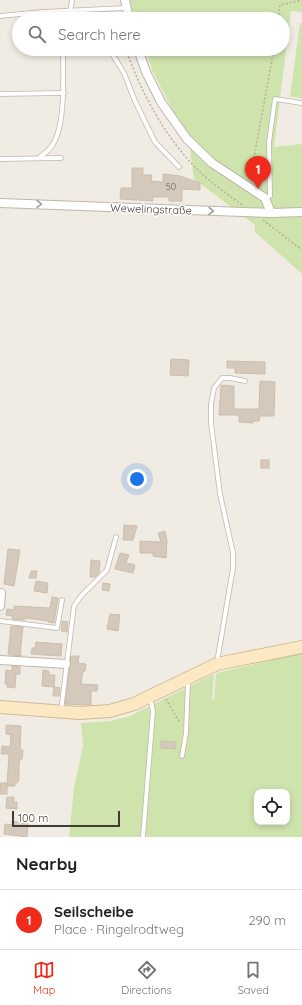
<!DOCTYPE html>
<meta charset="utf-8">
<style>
:root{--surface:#fff;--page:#f2f2f2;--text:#202124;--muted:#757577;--line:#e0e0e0;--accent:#ef2b1c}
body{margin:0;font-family:Quicksand,sans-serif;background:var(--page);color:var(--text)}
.controls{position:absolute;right:12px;bottom:12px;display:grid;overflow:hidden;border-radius:8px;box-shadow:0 2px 6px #0003}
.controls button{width:36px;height:36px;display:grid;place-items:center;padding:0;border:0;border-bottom:1px solid var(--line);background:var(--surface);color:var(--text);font:20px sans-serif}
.scale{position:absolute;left:12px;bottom:10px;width:108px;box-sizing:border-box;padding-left:4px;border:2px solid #423c34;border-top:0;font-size:11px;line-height:14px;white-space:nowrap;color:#423c34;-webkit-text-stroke:3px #fff;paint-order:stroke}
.you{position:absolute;left:137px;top:479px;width:14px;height:14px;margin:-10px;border:3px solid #fff;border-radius:50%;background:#1a73e8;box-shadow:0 0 0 6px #1a73e833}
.badge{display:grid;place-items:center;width:26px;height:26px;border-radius:50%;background:var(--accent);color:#fff;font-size:13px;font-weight:700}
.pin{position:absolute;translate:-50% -33px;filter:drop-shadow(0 1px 2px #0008)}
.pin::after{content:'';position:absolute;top:21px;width:14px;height:12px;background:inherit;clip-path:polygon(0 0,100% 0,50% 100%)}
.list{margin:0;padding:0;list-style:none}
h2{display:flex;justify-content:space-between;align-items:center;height:52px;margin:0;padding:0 16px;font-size:17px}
h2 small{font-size:13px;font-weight:400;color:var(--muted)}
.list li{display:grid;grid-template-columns:26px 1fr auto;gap:12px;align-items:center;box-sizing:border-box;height:60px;padding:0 16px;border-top:1px solid var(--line)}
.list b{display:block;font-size:15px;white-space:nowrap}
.list p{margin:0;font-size:13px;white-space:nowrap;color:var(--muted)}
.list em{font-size:13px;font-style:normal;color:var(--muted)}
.icon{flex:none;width:22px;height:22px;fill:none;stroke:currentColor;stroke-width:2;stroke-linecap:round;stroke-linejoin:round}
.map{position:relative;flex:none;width:302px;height:837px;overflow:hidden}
.search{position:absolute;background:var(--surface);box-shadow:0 2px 6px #0003;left:12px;right:12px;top:12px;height:44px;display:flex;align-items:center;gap:10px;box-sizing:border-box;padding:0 14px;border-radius:22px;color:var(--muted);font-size:15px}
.sheet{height:112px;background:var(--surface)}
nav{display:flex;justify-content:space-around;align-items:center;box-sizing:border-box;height:56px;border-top:1px solid var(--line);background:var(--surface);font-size:11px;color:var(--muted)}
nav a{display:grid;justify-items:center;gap:2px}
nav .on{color:var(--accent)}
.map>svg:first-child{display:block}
.green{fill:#cfe4ad;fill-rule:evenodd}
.building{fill:#d5c9bc;stroke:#ccbead}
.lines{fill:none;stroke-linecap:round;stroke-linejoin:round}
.lane-casing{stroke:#bfb6aa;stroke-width:5.5}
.street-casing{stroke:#bfb6aa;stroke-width:10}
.secondary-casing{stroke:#cfbb95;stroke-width:14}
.path{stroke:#bdad99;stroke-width:1.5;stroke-dasharray:2 2;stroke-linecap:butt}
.lane{stroke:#fff;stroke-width:4}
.street{stroke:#fff;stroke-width:8}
.secondary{stroke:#fce9c3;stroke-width:12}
.oneway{stroke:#a09e9a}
.labels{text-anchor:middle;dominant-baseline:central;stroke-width:3;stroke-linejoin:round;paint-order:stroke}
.number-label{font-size:9px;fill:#675f56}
.street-label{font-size:11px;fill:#423c34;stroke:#fff}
</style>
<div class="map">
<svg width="302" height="837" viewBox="0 0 302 837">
<rect width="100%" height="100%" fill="#f1ece3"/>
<g class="green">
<path d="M130,0h172v12l-11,-1 -17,136 28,-3v130l-47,-42v-7l-61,-46 -6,-44 -15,-24 -21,-41 -7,-21h138v-30h-149z"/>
<path d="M300,23h2v75l-12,-1z"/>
<path d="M302,653v184h-233l5,-49 9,-42 -2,-23 30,-2 19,-5 84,-42 -2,26h2l2,-27zM257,792h30v30h-30z"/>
</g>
<g class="building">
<path d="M132,168h11v7h9l-1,6 12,1v-8l17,2 20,7v7l-18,-1v12h-13v-4h-16v4l-33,-2 1,-11h11z"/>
<path d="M171,359l18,1 -1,16 -18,-1z"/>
<path d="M227,361l38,1v12l-30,-1v-5h-8z"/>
<path d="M260,381l15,1 -1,34h-14l-1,5h-6v2l-14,-1v-7h-20l2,-30 13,1v23h25z"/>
<rect x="261" y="460" width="8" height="8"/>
<path d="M124,525l13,1 -4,14h-10z"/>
<path d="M165,531l2,10 -1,17 -13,-2v-3h-13v-12l21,1 -3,-9z"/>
<path d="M8,549l12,1 -6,36 -10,-2z"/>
<path d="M120,553l9,2 -3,8 9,2 -2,8 -18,-4z"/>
<path d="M91,560l9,1 -1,12 -4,4h-5z"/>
<path d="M31,571h6l-1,7h-7z"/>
<path d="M36,581l12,2 -1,10 -13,-2z"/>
<path d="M103,583l7,1 -1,7 -7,-1z"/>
<path d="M52,597l6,1 -4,25 -6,-1 1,-1 -23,-3 -2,2 -12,-1v-3l-6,-1 1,-6 7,1v-4l36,2z"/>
<path d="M110,614l10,1 -2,16 -11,-2z"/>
<path d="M62,621l6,1 -1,10 -6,-1z"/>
<path d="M11,626l12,1 -3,29h2l-10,-1 -4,-1z"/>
<path d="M36,642l26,2 -1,12 -30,-2 1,-6h3z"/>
<path d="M71,656h8l-1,7 8,1 -1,7h-2l-2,13 17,1 -1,6h-6v14l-26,-1z"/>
<path d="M12,666l8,1v7h-4l-1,14 -8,-1 1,-3h-3l1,-14 6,1z"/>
<path d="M43,670l6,1v4h6l-1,12 6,1 -1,8h-6l1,-9 -12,-1z"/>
<path d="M6,725l15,1 -1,24h3l-1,9h-2l-1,6v15l-2,3h-2v3h-8l2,-32h-8l1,-8 8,1 1,-12 -5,-1z"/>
<path d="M161,741l15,1 -1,7 -14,-1z"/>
<rect x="0" y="783" width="7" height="11"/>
<path d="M7,797h7v5h3v7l-11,-1z"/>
<path d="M12,821l16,3 -1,13 -23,-3 1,-10 7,1z"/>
</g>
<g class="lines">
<defs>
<g id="lane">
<path d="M42,12l84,-4"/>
<path d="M70,12l2,-12"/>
<path d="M0,16l42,-4 24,7"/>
<path d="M109,49l15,24 11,28 20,41 24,25"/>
<path d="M0,94l64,-1"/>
<path d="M40,157c5,-4 10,-7 13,-13 13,-20 10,-71 10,-95"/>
<path d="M0,159l61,-1"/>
<path d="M270,196l-1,-54 6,-43 27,4"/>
<path d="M0,621l57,7 5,-28"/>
<path d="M217,662l16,-94v-15l-13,-59 -9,-71v-19l3,-16 8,-10h8l15,3"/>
<path d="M61,711l13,-105 7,-10 26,-26 9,-33"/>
<path d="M182,756l4,-23 2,-52"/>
<path d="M143,837l10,-126 -3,-13"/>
</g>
<g id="street">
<path d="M125,0l4,19"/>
<path d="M138,49l8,23 15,30 26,37 25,24 53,35 6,15"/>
<path d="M0,203l271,10 31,-1"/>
<path d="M0,606l1,-13"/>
<path d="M0,660l66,4"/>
</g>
<path id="secondary" d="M0,707l79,6 31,-2 24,-7 83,-40 85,-17"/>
</defs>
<use href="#lane" class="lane-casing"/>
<use href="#street" class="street-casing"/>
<use href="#secondary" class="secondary-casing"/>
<g class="path">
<path d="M116,13l2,6"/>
<path d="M278,19l2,-14 22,-5"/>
<path d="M126,49c15,44 40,90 73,122 13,13 29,23 43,34"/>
<path d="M253,182l2,-5 -2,-14 21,-114"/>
<path d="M263,220l39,30"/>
<path d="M166,699l14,24"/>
</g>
<use href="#lane" class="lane"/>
<use href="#street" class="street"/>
<use href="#secondary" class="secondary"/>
</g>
<defs><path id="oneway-chevron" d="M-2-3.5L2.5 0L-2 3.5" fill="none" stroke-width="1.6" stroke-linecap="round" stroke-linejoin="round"/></defs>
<g class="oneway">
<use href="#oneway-chevron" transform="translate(39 204) rotate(2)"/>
<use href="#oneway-chevron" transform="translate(211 211) rotate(2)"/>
</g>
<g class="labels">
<g class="number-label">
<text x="171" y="186">50</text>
</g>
<g class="street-label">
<text transform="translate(151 209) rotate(2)">Wewelingstraße</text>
</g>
</g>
</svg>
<div class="controls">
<button><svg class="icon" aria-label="locate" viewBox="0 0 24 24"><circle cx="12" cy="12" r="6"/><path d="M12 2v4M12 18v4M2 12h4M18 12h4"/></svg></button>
</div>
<div class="scale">100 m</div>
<div class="you"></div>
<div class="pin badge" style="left:258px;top:189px">1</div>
<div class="search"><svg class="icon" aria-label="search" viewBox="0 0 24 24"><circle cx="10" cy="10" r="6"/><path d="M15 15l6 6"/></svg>Search here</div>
</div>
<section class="sheet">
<h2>Nearby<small></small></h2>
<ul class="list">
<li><span class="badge">1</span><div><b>Seilscheibe</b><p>Place · Ringelrodtweg</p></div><em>290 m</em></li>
</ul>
</section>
<nav>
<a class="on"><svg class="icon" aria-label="map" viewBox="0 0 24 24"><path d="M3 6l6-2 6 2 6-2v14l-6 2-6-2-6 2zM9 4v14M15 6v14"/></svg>Map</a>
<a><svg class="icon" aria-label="directions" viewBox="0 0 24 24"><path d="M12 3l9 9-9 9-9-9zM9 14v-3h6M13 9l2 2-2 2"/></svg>Directions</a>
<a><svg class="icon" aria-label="saved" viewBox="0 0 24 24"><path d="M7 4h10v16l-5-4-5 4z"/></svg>Saved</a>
</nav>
